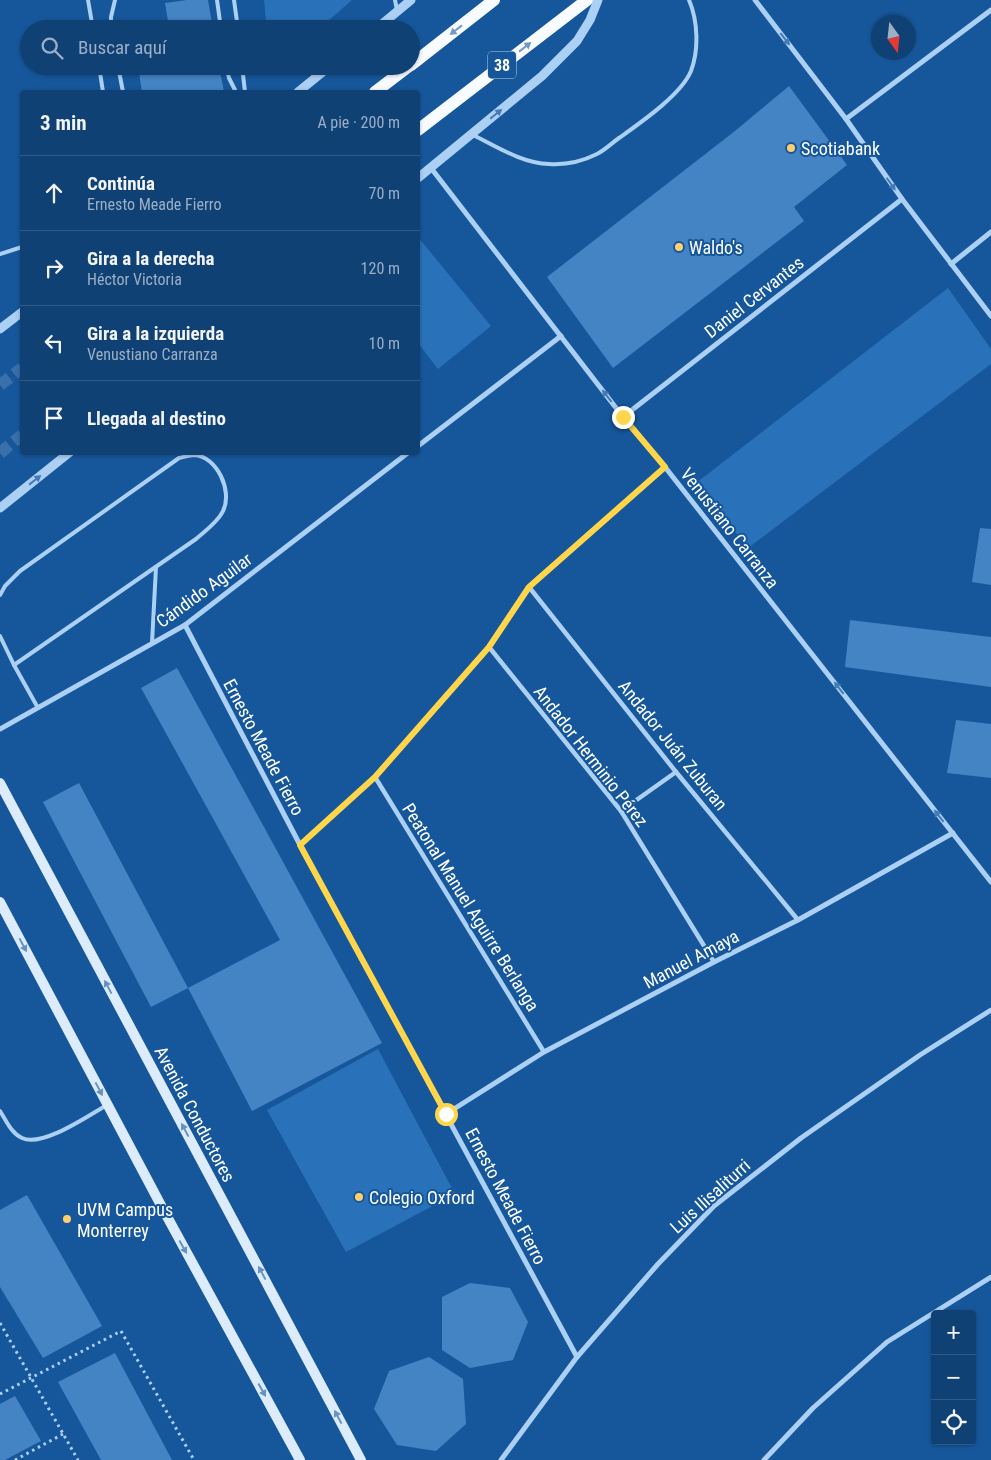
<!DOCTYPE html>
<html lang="es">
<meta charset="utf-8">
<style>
:root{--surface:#104175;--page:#1e4c7d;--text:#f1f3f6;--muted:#9cafc5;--line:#305a87}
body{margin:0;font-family:"Roboto Condensed",sans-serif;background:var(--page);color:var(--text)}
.controls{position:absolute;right:15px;bottom:15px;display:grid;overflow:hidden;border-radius:5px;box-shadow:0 1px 4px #0004}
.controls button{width:45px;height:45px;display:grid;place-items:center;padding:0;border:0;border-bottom:1px solid var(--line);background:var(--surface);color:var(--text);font:25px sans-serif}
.compass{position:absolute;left:871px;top:15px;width:45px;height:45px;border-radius:50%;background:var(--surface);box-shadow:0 1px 4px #0004;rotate:165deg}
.stop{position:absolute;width:15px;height:15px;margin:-11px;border:4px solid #ffd54a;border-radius:50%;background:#fff}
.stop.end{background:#ffd54a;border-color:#fff;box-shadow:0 1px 5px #0008}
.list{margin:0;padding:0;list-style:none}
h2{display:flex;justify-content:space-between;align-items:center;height:65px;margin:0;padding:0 20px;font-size:21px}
h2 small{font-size:16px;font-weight:400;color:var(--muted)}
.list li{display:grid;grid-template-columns:32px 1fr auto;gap:15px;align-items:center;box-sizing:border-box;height:75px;padding:0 20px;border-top:1px solid var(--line)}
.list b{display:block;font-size:19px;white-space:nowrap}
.list p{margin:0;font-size:16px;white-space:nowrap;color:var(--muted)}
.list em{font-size:16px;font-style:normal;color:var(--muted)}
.icon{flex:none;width:28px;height:28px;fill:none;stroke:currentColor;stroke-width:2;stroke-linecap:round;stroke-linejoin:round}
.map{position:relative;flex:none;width:991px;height:1460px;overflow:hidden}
.search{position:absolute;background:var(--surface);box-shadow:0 1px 4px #0004;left:20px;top:20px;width:400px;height:55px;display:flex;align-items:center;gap:12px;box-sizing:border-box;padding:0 18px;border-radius:28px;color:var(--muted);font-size:19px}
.panel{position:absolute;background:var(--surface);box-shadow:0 1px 4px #0004;left:20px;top:90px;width:400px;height:365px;border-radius:5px}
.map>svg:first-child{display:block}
.green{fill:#2972ba}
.building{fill:#4483c4}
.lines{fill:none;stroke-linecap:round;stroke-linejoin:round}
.primary-tunnel{stroke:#3970ab;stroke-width:12;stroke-dasharray:12 6;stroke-linecap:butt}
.path{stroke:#acd0f3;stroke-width:3;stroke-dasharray:2.5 4;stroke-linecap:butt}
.service{stroke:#acd0f3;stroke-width:4}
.pedestrian{stroke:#acd0f3;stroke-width:4.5}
.minor{stroke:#acd0f3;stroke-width:5}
.tertiary{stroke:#acd0f3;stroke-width:9}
.secondary{stroke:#dcecfc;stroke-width:10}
.primary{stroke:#f8fbff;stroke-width:12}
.oneway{fill:#7099c4}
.oneway2{fill:#437bb6}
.oneway3{fill:#6593c2}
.route{stroke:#ffd54a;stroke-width:6}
.poi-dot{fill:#ffce6e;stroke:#16579c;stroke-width:2}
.labels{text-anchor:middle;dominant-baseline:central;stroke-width:4;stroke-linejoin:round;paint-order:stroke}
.shield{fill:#16579c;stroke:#b9cde1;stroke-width:1}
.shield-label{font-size:16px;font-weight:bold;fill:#fff}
.poi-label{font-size:18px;fill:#fff;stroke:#16579c;text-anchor:start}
.street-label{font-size:18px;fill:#fff;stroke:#16579c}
</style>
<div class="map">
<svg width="991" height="1460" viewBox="0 0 991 1460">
<rect width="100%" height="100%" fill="#16579c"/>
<g class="green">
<path d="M264,0h88l-33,29h-52z"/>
<path d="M418,237l73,89 -53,43 -20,-26z"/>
<path d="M948,288l43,61v15l-243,184 -52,-65z"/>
<path d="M378,1049l77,145 -109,58 -79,-142z"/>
</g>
<g class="building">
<path d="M187,0h21l5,29h-80v-4l35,-4 -3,-18z"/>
<path d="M138,66h81l5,26h-82z"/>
<path d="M789,86l58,79 -53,42 10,14 -191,147 -66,-91 188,-146z"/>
<path d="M980,528l11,1v56l-19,-3z"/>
<path d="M850,620l141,17v50l-146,-20z"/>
<path d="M177,668l205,375 -130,68 -64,-123 92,-48 -139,-252z"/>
<path d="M956,720l35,4v54l-44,-5z"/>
<path d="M79,783l109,205 -37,19 -108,-205z"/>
<path d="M27,1195l75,131 -59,32 -43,-71v-77z"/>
<path d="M470,1283l40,5 18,34 -15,38 -43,8 -28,-18v-53z"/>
<path d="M115,1353l57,107h-71l-43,-78z"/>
<path d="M429,1357l34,22 3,45 -30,27 -39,-6 -23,-36 15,-38z"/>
<path d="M15,1396l26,45 -36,19h-5v-56z"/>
</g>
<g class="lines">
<g class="primary-tunnel">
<path d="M0,385l22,-17"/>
<path d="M0,453l22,-18"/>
</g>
<g class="path">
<path d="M0,1323l78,137"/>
<path d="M0,1394l121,-63 73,129"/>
<path d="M15,1460l48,-26"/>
</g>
<g class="service">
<path d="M88,0l5,29"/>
<path d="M217,0l4,29"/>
<path d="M234,0l4,29"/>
<path d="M395,0l2,10"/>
<path d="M111,29v-12l4,-17"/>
<path d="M99,66l4,26"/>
<path d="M118,66l5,26"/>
<path d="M226,66l3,12 7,14"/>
<path d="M242,66l3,26"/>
<path d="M471,134c25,12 50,29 78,30 16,1 34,-3 48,-10 8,-4 15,-11 22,-16 21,-15 62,-43 72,-67 8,-21 7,-50 -2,-71"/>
<path d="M0,254l22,-7"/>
<path d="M0,595l5,-9 15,-15 159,-113c5,-1 11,-3 16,-3 22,2 38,36 28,56 -5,11 -18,20 -27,28l-182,126"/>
<path d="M0,636l14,29 24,43"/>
<path d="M152,643l4,-76"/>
<path d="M0,1111c6,9 11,22 22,27 20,10 67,-23 85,-33"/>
</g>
<g class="pedestrian">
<path d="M529,587l147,185 122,148"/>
<path d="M489,647l132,164 93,151"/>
<path d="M375,777l169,275"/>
<path d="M621,811l55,-39"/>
</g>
<g class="minor">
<path d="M755,0l91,119 56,80 89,117"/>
<path d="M846,119l145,-109"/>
<path d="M431,168l192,249 42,50 326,415"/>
<path d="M951,264l40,-32"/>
<path d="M623,417l279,-218"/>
<path d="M418,446l143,-110"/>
<path d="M185,625l115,220 277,512"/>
<path d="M0,729l185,-104 224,-173"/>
<path d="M300,845l75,-68 114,-130 40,-60 136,-120"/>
<path d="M446,1114l98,-62 170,-90 84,-42 155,-87"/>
<path d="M501,1460l76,-103 81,-93 56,-58 87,-68 119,-83 71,-45"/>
<path d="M764,1460l49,-52 74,-66 104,-65"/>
</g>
<g class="tertiary">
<path d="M376,29l35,-29"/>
<path d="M298,92l32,-26"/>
<path d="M418,178l124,-102 35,-35 13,-21 8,-20"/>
<path d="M0,329l22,-17"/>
<path d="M0,508l70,-56"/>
</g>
<g class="secondary">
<path d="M0,783l361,677"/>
<path d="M0,902l164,309 136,249"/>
</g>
<g class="primary">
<path d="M411,65l83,-65"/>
<path d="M375,92l34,-26"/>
<path d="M418,130l169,-130"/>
</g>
</g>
<defs><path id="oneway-solid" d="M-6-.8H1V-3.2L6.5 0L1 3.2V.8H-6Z" transform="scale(1.25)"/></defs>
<g class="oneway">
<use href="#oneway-solid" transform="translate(456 30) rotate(142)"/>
<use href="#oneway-solid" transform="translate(525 47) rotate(-38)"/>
</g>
<g class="oneway2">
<use href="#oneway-solid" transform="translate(785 39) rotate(52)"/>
<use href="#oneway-solid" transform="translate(496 114) rotate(-39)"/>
<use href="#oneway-solid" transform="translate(891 184) rotate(55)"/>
<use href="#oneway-solid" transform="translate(607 396) rotate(-128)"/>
<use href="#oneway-solid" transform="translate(35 480) rotate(-38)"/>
<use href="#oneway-solid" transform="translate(839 688) rotate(-128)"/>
<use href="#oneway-solid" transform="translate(939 816) rotate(-128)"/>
</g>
<g class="oneway3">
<use href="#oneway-solid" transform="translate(23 945) rotate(62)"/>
<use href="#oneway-solid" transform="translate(108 987) rotate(-118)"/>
<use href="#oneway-solid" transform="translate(99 1089) rotate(62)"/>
<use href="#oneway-solid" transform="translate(185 1130) rotate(-118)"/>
<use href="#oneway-solid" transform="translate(183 1247) rotate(61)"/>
<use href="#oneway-solid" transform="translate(262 1273) rotate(-118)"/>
<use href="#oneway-solid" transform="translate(262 1390) rotate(61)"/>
<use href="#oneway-solid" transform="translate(338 1417) rotate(-118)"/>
</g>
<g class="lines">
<path class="route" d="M446,1114l-146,-269 75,-68 114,-130 40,-60 136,-120 -42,-50"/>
</g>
<g class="poi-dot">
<circle cx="791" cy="148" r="5"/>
<circle cx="679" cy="247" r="5"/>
<circle cx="359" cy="1197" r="5"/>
<circle cx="67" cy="1219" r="5"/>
</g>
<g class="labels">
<rect class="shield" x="488" y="51.5" width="28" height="27" rx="4"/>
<g class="shield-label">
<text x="502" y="65">38</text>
</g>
<g class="poi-label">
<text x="801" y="148">Scotiabank</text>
<text x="689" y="247">Waldo's</text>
<text x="369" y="1197">Colegio Oxford</text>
<text x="77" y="1209">UVM Campus<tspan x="77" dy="21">Monterrey</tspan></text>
</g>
<g class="street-label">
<text transform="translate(754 297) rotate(-38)">Daniel Cervantes</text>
<text transform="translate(730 528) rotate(52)">Venustiano Carranza</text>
<text transform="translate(204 590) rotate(-36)">Cándido Aguilar</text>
<text transform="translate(673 745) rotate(51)">Andador Juán Zuburan</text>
<text transform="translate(264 747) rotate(62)">Ernesto Meade Fierro</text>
<text transform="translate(591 756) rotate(52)">Andador Herminio Pérez</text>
<text transform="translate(471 907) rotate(58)">Peatonal Manuel Aguirre Berlanga</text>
<text transform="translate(691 959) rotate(-28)">Manuel Amaya</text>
<text transform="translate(195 1114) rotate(62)">Avenida Conductores</text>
<text transform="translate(506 1196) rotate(62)">Ernesto Meade Fierro</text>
<text transform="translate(710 1196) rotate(-42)">Luis Ilisaliturri</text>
</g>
</g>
</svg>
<div class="controls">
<button>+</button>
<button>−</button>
<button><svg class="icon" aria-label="locate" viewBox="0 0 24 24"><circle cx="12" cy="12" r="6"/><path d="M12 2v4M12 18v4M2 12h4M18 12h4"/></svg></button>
</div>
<svg class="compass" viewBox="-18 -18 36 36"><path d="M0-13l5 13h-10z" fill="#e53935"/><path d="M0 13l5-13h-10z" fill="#9cafc5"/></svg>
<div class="stop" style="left:446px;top:1114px"></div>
<div class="stop end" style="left:623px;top:417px"></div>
<div class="search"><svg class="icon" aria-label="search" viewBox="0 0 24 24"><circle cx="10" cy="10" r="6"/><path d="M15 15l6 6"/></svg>Buscar aquí</div>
<section class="panel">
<h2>3 min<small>A pie · 200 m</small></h2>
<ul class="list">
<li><svg class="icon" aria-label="ahead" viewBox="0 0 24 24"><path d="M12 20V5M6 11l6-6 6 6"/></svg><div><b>Continúa</b><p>Ernesto Meade Fierro</p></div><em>70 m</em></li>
<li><svg class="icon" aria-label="right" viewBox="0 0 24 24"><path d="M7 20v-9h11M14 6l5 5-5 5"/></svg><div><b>Gira a la derecha</b><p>Héctor Victoria</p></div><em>120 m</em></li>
<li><svg class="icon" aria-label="left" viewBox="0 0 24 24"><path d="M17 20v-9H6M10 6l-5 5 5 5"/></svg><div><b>Gira a la izquierda</b><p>Venustiano Carranza</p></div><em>10 m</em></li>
<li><svg class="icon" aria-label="arrive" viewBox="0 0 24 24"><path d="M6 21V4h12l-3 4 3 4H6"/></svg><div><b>Llegada al destino</b></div></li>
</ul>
</section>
</div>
